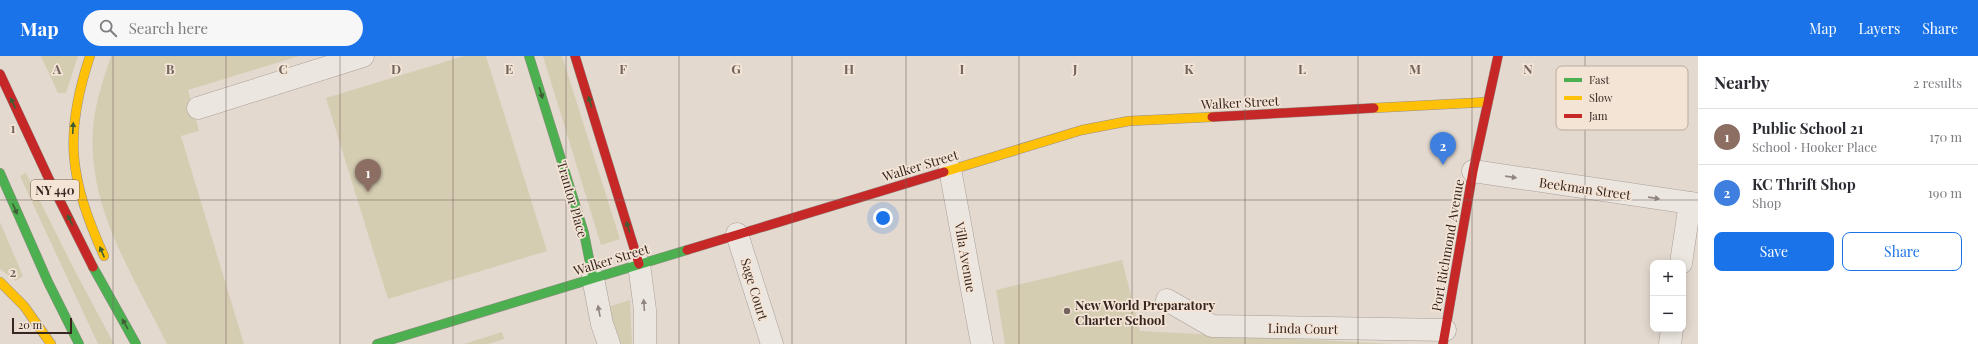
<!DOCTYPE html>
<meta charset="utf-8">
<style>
:root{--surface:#fff;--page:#f7f7f7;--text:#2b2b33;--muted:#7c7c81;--line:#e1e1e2;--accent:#1a73e8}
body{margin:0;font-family:"Playfair Display",serif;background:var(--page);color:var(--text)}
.controls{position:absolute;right:12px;bottom:12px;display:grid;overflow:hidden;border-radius:8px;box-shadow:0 2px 10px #0003}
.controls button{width:36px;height:36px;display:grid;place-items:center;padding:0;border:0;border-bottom:1px solid var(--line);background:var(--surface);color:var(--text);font:20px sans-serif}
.scale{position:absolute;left:12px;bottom:10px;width:60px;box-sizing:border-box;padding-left:4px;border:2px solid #372620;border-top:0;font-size:11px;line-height:14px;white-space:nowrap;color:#372620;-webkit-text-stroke:3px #f3e4d6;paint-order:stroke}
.you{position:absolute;left:883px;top:162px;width:14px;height:14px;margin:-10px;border:3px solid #fff;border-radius:50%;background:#1a73e8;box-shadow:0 0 0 6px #1a73e833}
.badge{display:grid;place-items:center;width:26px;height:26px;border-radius:50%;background:var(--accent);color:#fff;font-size:13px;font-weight:700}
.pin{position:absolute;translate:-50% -33px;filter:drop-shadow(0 1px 2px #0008)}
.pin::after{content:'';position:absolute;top:21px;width:14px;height:12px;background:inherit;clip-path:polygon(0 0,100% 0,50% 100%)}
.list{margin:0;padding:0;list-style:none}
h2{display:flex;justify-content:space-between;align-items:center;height:52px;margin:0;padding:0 16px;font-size:17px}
h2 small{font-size:13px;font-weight:400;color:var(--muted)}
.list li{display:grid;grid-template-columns:26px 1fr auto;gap:12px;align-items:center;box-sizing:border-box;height:56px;padding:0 16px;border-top:1px solid var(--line)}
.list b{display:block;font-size:15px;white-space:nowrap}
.list p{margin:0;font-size:13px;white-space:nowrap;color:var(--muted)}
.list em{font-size:13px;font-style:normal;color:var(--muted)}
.actions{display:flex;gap:8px;padding:12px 16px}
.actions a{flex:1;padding:9px 0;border:1px solid var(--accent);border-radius:8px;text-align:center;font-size:14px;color:var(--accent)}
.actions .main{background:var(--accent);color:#fff}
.icon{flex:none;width:22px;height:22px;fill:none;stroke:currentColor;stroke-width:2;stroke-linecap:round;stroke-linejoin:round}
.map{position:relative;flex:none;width:1698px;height:288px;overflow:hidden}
header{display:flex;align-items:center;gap:24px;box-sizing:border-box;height:56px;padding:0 20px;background:var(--accent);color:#fff}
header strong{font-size:19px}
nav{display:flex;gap:22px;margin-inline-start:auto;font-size:14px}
.search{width:280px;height:36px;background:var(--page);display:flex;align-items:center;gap:10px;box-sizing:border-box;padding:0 14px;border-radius:22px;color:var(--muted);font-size:15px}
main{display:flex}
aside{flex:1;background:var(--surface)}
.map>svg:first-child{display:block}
.green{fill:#d5cdb2}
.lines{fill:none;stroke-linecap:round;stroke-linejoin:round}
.street-casing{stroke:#a99f98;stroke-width:23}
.fast-casing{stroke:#988e88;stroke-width:10}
.slow-casing{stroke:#988e88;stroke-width:10}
.jam-casing{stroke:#988e88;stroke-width:10}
.street{stroke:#ece6e0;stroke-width:22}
.fast{stroke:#4caf50;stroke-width:9}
.slow{stroke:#ffc107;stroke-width:9}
.jam{stroke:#c62828;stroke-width:9}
.oneway{fill:#3f5d33}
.oneway2{fill:#928680}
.grid{fill:none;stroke:#73655d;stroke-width:1;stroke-opacity:0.55}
.poi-dot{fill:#73655d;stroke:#f3e4d6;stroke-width:1.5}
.labels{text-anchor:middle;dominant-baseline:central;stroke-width:3.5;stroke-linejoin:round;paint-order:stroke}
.shield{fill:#f3e4d6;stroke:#6f5f57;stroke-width:1}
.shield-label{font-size:12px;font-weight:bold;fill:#372620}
.street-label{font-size:13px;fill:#372620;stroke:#f3e4d6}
.poi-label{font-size:13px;font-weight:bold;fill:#372620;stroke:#f3e4d6;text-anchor:start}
.key{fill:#f3e4d6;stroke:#bbab9f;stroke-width:1}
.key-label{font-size:11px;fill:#372620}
.grid-label{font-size:13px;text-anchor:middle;font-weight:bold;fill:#73655d;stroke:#f3e4d6;stroke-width:3.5;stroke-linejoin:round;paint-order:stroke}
</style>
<header>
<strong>Map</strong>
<div class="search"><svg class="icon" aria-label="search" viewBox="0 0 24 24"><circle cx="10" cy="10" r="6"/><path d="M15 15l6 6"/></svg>Search here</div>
<nav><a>Map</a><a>Layers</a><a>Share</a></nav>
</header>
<main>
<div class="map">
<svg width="1698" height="288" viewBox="0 0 1698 288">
<rect width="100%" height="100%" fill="#e3d9cf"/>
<g class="green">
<path d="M41,0h37l-12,37h-8z"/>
<path d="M111,0h188l-111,34 11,41 -18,5 63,208h-77c-33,-67 -80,-137 -74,-215 2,-26 10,-49 18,-73z"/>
<path d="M464,0h22l61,195 -159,48 -62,-201z"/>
<path d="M543,0h19l58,183 -19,6z"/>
<path d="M26,117l49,98 39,73h-16l-78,-168z"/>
<path d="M0,166l23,54 -7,5 -16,-12z"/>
<path d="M1122,204l18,71 255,13h-390l-9,-54z"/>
<path d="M630,244l2,44h-12l-12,-37z"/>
<path d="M502,276l2,7 -16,5h-24z"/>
</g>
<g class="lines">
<defs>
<g id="street">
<path d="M198,52l165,-52"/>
<path d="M950,113l32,175"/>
<path d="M1473,115l225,33"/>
<path d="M737,178l35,110"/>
<path d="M1681,207l9,-60"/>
<path d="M639,208l6,46v34"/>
<path d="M593,222l9,46 7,20"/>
<path d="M1167,244l45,26 233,4"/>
<path d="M1670,288l2,-15"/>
</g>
<g id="fast">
<path d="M529,0l55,177 9,45"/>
<path d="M0,117l48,109 31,62"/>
<path d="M93,211l43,77"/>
<path d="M377,288l310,-94"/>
</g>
<g id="slow">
<path d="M90,0c-27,80 -20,124 14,200"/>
<path d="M1374,52l114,-6"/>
<path d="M944,116l138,-42 47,-9 83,-4"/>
<path d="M0,226l24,24 27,38"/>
</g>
<g id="jam">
<path d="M575,0l64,208"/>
<path d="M0,18l48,103 45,90"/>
<path d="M1212,61l162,-9"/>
<path d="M687,194l257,-78"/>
<path d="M1443,288l30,-173 25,-115"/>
</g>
</defs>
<use href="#street" class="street-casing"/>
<use href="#fast" class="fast-casing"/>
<use href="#slow" class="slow-casing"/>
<use href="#jam" class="jam-casing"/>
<use href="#street" class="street"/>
<use href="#fast" class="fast"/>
<use href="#slow" class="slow"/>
<use href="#jam" class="jam"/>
</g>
<defs><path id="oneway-solid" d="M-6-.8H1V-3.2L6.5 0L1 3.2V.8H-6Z"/></defs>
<g class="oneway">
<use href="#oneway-solid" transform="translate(541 37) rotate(73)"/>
<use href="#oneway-solid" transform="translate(590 46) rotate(-107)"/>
<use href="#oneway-solid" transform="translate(13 47) rotate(-115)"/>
<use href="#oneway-solid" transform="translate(73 72) rotate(-87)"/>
<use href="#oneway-solid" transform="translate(15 153) rotate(67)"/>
<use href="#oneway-solid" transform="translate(70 164) rotate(-117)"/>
<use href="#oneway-solid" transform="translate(628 171) rotate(-107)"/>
<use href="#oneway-solid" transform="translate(102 196) rotate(-113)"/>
<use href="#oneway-solid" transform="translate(125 268) rotate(-120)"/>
</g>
<g class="oneway2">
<use href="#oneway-solid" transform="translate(1511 121) rotate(8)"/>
<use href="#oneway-solid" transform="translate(1654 142) rotate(8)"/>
<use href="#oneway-solid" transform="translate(644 249) rotate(-94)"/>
<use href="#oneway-solid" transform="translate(599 255) rotate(-101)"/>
</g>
<path class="grid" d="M113,0v288M226,0v288M340,0v288M453,0v288M566,0v288M679,0v288M792,0v288M906,0v288M1019,0v288M1132,0v288M1245,0v288M1358,0v288M1472,0v288M1585,0v288M0,144h1698"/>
<circle class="poi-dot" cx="1067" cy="255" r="4"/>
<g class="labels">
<rect class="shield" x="31" y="124" width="48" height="20" rx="3"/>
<g class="shield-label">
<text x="55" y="134">NY 440</text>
</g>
<g class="street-label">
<text transform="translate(1240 46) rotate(-3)">Walker Street</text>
<text transform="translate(920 109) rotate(-17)">Walker Street</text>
<text transform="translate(1585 132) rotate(8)">Beekman Street</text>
<text transform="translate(573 143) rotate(74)">Trantor Place</text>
<text transform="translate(1447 189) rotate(-80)">Port Richmond Avenue</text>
<text transform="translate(966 201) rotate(80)">Villa Avenue</text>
<text transform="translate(611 203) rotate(-17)">Walker Street</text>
<text transform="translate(755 233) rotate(73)">Sage Court</text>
<text transform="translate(1303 272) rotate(1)">Linda Court</text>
</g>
<g class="poi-label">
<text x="1075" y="248">New World Preparatory<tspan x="1075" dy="15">Charter School</tspan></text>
</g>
</g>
<rect x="1556" y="10" width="132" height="64" rx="6" class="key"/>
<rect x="1564" y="22" width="18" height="4" fill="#4caf50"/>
<rect x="1564" y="40" width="18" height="4" fill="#ffc107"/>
<rect x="1564" y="58" width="18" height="4" fill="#c62828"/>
<g class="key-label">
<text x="1589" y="28">Fast</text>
<text x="1589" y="46">Slow</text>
<text x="1589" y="64">Jam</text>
</g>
<g class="grid-label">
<text x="57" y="18">A</text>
<text x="170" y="18">B</text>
<text x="283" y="18">C</text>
<text x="396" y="18">D</text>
<text x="509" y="18">E</text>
<text x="623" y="18">F</text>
<text x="736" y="18">G</text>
<text x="849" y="18">H</text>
<text x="962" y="18">I</text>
<text x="1075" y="18">J</text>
<text x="1189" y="18">K</text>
<text x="1302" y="18">L</text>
<text x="1415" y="18">M</text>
<text x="1528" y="18">N</text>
<text x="13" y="77">1</text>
<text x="13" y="221">2</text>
</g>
</svg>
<div class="controls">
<button>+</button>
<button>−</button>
</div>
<div class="scale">20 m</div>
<div class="you"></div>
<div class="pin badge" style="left:368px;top:136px;background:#8d6e63">1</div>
<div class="pin badge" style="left:1443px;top:109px;background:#3f7fe0">2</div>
</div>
<aside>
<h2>Nearby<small>2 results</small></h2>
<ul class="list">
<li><span class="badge" style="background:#8d6e63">1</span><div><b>Public School 21</b><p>School · Hooker Place</p></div><em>170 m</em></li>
<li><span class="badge" style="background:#3f7fe0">2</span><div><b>KC Thrift Shop</b><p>Shop</p></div><em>190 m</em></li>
</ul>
<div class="actions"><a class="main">Save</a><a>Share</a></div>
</aside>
</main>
